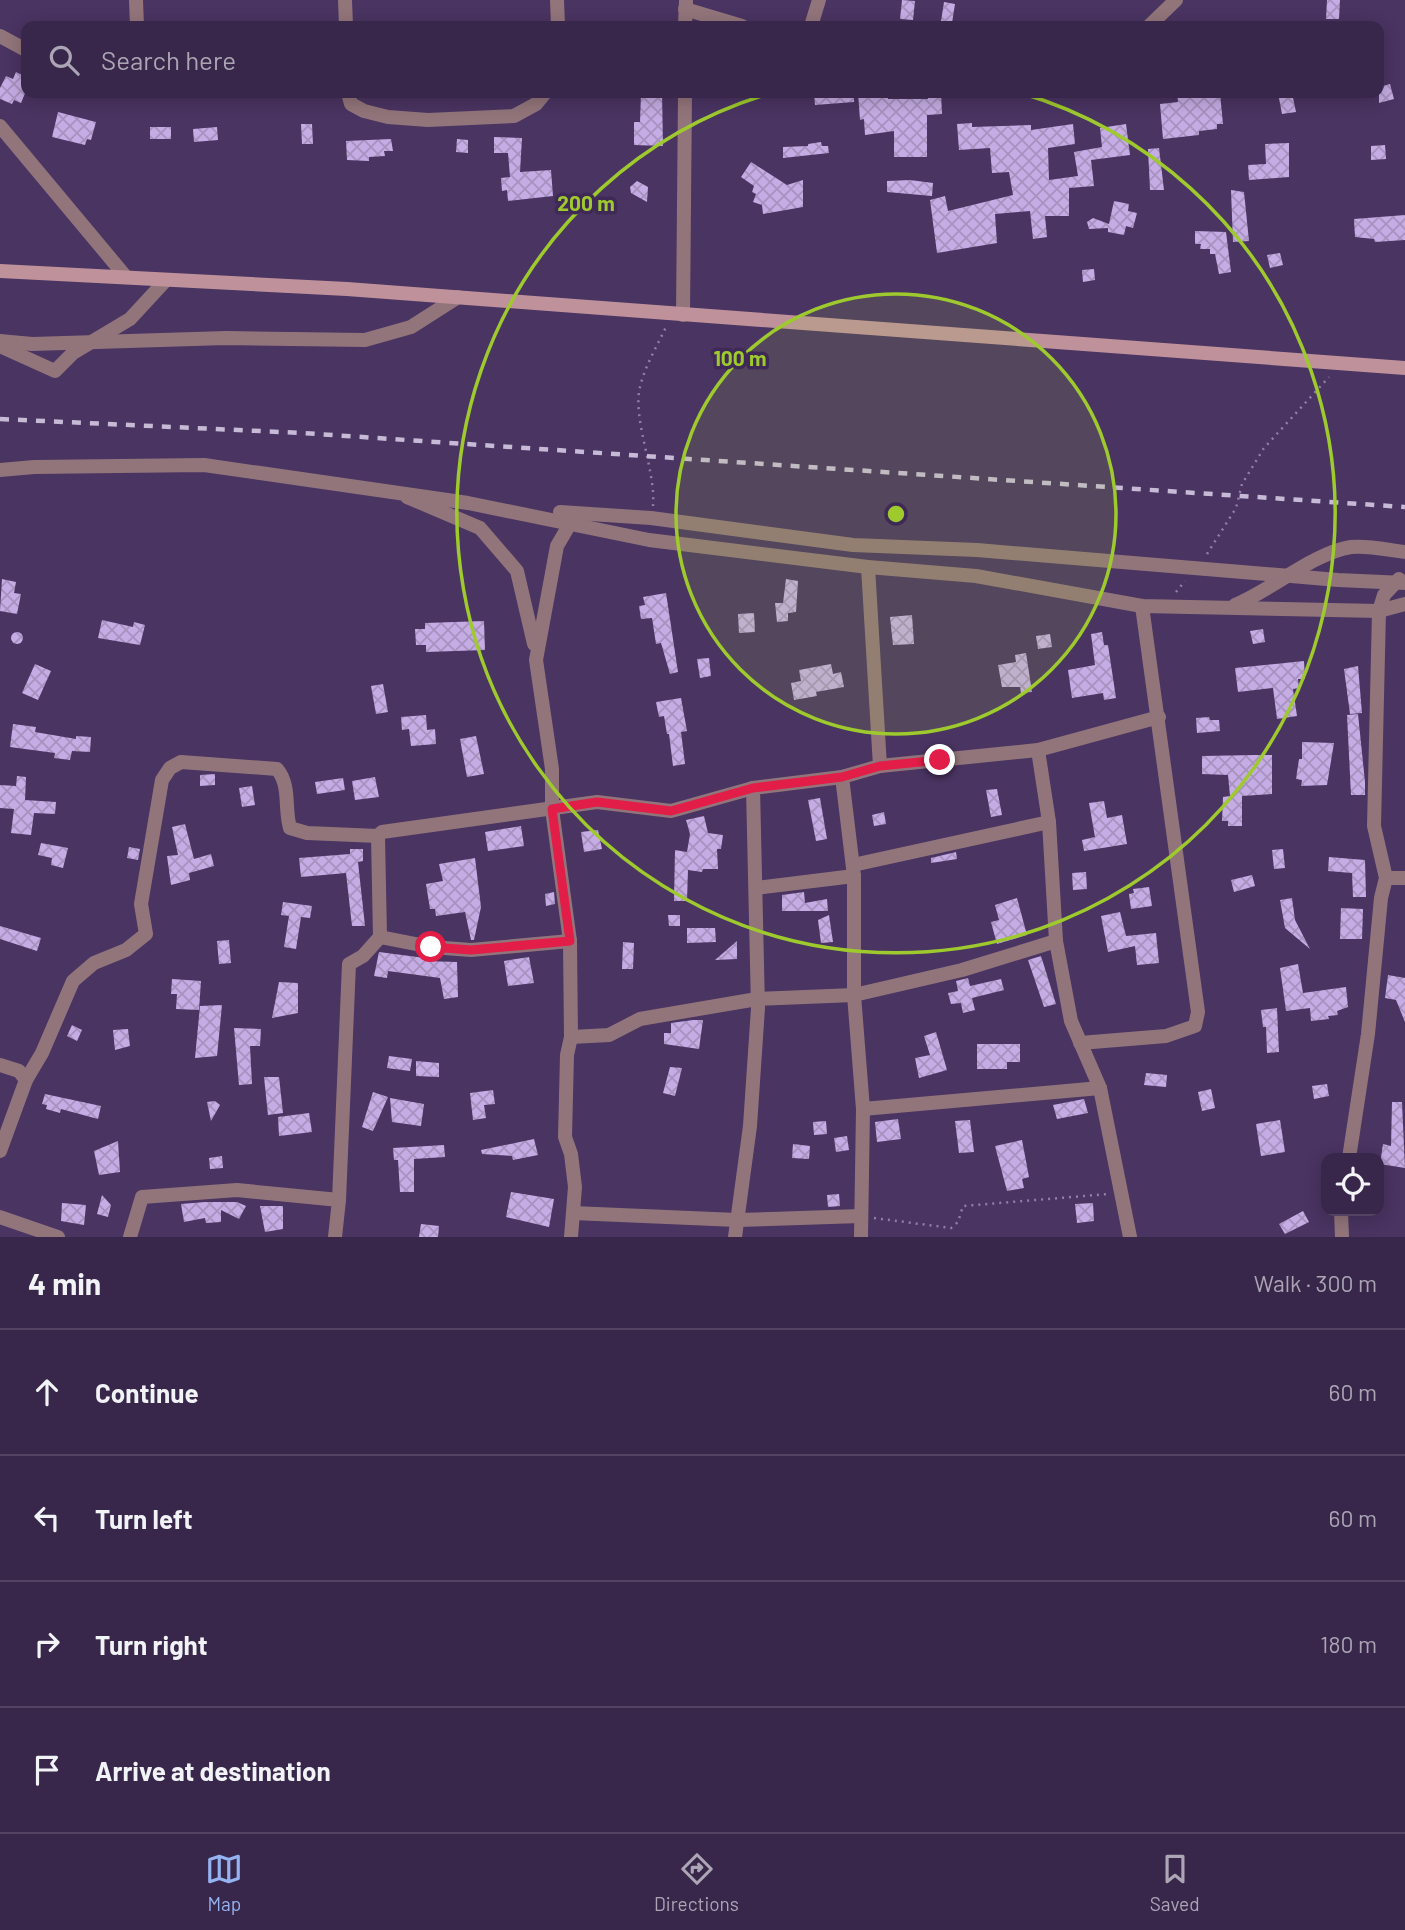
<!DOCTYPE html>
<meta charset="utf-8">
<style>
:root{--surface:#38274a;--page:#433354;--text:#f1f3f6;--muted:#aba5b5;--line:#524462;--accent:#95b2f1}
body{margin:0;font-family:Barlow,sans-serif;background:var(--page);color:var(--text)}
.controls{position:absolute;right:21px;bottom:21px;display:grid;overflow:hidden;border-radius:14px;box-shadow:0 4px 18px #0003}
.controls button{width:63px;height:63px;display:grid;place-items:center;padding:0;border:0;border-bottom:2px solid var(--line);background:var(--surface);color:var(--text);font:35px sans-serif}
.stop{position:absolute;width:21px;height:21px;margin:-16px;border:5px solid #e11d48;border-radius:50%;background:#fff}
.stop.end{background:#e11d48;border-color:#fff;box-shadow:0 2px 7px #0008}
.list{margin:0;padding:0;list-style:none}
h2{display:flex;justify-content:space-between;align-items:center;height:91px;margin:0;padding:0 28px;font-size:30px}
h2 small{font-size:23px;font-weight:400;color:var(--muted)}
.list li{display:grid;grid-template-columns:46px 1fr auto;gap:21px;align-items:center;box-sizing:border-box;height:126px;padding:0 28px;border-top:2px solid var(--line)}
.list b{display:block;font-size:26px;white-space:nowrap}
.list em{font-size:23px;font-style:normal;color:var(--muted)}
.icon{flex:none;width:38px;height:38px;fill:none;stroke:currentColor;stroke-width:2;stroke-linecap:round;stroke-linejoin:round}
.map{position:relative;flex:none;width:1405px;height:1237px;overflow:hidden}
.search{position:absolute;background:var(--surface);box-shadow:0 4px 18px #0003;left:21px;right:21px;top:21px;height:77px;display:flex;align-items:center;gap:18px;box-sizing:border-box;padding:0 24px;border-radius:14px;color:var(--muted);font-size:26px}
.sheet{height:595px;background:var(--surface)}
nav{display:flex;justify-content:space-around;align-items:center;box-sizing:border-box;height:98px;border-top:2px solid var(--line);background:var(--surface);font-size:19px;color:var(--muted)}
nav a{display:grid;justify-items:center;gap:4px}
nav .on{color:var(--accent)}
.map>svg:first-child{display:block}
.building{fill:url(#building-cross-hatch)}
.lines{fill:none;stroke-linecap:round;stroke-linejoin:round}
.path{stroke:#9180a4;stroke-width:2.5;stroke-dasharray:2 5;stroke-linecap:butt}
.street{stroke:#92757b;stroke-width:14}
.secondary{stroke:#bf929b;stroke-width:14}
.rail{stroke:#c7bad7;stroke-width:4.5;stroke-dasharray:9 9;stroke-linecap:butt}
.route{stroke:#e11d48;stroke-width:9}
.ring{fill:none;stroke:#9eca2e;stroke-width:3.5}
.centre{fill:#9eca2e;stroke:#3f2957;stroke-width:3.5}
.ring-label{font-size:21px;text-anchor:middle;font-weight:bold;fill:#9eca2e;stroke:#3f2957;stroke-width:7;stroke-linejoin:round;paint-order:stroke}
</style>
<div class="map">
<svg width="1405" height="1237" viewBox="0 0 1405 1237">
<defs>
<pattern id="building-cross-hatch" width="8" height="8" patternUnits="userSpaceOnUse" patternTransform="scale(1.75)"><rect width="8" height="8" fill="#c5ace4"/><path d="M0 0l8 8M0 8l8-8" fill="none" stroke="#a692be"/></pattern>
</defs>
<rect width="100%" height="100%" fill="#4a3462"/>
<g class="building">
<path d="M902,0l13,1 -2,19 -13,-1z"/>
<path d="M1327,0h13l-1,19h-13z"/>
<path d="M944,2l11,2 -3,19 -11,-2z"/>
<path d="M16,72l10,5v14l-5,12 -7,-3 -2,4 -12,-5v-11l6,-12 7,3z"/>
<path d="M1390,84l4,15 -15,4v-16z"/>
<path d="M641,93h21l1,53 -29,-1v-23h6z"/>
<path d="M814,93h40v9l-39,3z"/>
<path d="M858,93h30v6h40v-6h13l1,21 -15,1v42h-33v-26l-29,4 -1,-16 -4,1z"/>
<path d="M1177,93h43l3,31h-6v5l-18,2v4l-36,4 -3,-35 18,-2z"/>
<path d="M1278,93h14l4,19 -14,2z"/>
<path d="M58,112l38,10 -5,18 -4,-1 -2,6 -33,-8z"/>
<path d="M972,123v4l59,-2v5l42,-6 2,20 -27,4 1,32 29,-4 -4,-24 28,-5 -2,-19 26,-4 4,31 -39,5 3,26 -25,2v28h-24l2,21 -14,2 -3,-28 -35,3 2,29 -60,10 -7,-53 15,-4 3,15 65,-16 -4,-23 -17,1 -2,-25 -31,2 -2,-26z"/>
<path d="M301,124h11l1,20h-11z"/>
<rect x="150" y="127" width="21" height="12"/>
<path d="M217,127l1,13 -24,2 -1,-13z"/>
<path d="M494,137l28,1 -2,34 31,-2 2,26 -45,5 -1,-11 -5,1 -1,-13 9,-1 -2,-24h-14z"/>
<path d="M391,139l2,12h-9l1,5 -16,1v4l-22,-1 -1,-19z"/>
<path d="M457,139l11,1v13l-12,-1z"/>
<path d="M821,142l1,4h6l1,7 -46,5v-11l25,-1v-2z"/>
<path d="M1289,143v34l-40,3 -1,-15 18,-1 -1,-20z"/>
<path d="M1385,145l1,14 -15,1v-14z"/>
<path d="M1159,148l5,42h-14l-2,-41z"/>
<path d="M751,162l36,23 16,-5v27l-40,7 -1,-9 -9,-3 3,-8 -4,-2 2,-6 -13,-9z"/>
<path d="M910,180l23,3 -1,13 -45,-4v-11z"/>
<path d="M637,181l11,6 -1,15 -16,-9 -1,-6z"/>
<path d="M1231,190l13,2 5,49 -16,1z"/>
<path d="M1114,201l15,3 -1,7 9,2 -4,15 -7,-2 -2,9 -16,-3v-4l-19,1 -2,-7 6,-4 16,6z"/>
<path d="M1405,215v25l-30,2 -1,-3 -19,-2 -1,-18z"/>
<path d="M1195,231l31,1 5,40 -12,2 -4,-20h-5v-5h-10l1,-5h-6z"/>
<path d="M1280,253l3,12 -13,3 -3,-13z"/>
<path d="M1094,269l1,11 -12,2 -1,-12z"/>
<path d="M2,579l14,3 -2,11 7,1 -4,20 -17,-3z"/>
<path d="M786,579l12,2 -2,31 -8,1v8l-11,1 -2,-19h8z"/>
<path d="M666,593l12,79 -8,2 -9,-31 -5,1 -4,-26 -11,1 -2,-13 6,-1 -2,-8z"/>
<path d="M754,613l1,19 -16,1 -1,-19z"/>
<path d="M912,615l2,29 -21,1 -3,-28z"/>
<path d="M102,620l31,7 1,-5 11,3 -5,20 -42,-7z"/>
<path d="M484,621l1,29 -59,2v-7h-10l-1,-16h10v-6z"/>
<path d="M1263,629l2,13 -12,2 -3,-13z"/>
<circle cx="17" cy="638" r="6"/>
<path d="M1102,632l2,13h4l8,53 -12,2 -1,-7 -31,5 -4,-28 27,-5 -4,-31z"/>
<path d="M1050,634l2,13 -14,2 -2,-13z"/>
<path d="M1026,653l6,39 -11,1 -1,-6h-18l-4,-22 18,-3 -1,-7z"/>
<path d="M709,658l2,18 -11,2 -3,-19z"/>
<path d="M1304,661l1,18h-7l1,9 -6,1 4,27 -20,3 -4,-31 -35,4 -3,-24z"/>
<path d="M35,664l16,7 -13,29 -16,-7z"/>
<path d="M831,664l2,10 8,-2 3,15 -28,5 1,4 -23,4 -3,-17 10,-2 -2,-11z"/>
<path d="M1358,666l4,47 -12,1 -6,-45z"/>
<path d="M383,684l5,28 -12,2 -5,-28z"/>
<path d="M681,698l6,33 -6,1 4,32 -12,2 -4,-32h-2l-3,-18 -5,1 -3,-15z"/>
<path d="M1358,714l7,68v13h-14l-4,-80z"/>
<path d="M426,715l1,15 8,-1 1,15 -25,2 -2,-17 -7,1 -1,-13z"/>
<path d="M1209,717l1,3h9l1,11 -23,2 -1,-15z"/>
<path d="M13,724l23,3 -1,5 41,7v-3l15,1 -1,15 -18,-1 -2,9 -16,-2 1,-5 -45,-6z"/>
<path d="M476,736l8,38 -17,3 -7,-38z"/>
<path d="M1302,742l32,1 -7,42 -26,1 1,-6 -6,-1 3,-20h3z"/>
<path d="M1255,755h17v39l-30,2v30h-14v-5h-6l1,-24 7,-1 -2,-21 -26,-1v-18z"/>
<path d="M215,774v11l-15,1v-11z"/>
<path d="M17,776l9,1 -1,23 31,2 -1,12 -21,-1 -3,22 -20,-2 3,-24 -14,-1v-23l16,1z"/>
<path d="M375,777l4,20 -24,3 -3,-19z"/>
<path d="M343,778l2,12 -28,4 -2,-12z"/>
<path d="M252,786l3,19 -13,2 -3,-19z"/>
<path d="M997,789l5,26 -11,2 -5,-27z"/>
<path d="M820,798l7,41 -11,2 -8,-41z"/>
<path d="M1104,801l3,17 15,-3 5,29 -43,7 -2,-11 13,-3 -6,-34z"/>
<path d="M884,812l2,12 -12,2 -2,-11z"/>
<path d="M704,816l4,17 15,2 -2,14h-4l1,20h-15l-1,3 -14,-2 -1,31h-13l1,-51 12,2 3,-18 -4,-14z"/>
<path d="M185,824l9,35 17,-5 3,12 -25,7 1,7 -19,5 -4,-29 11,-1 -6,-28z"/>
<path d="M521,826l3,20 -36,5 -3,-19z"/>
<path d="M598,830l4,19 -18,3 -3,-20z"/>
<path d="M41,843l27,5 -5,20 -12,-3 1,-7 -14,-3z"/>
<path d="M129,847l11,2 -2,11 -11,-2z"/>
<path d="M350,849h13v12l-5,1 7,64h-13l-6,-53 -45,4 -2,-19 51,-4z"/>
<path d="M1283,849l2,19 -11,1 -2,-19z"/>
<path d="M956,852l1,7 -26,4v-5z"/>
<path d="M1329,857l36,3 1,37h-13l-1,-24 -24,-2z"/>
<path d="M475,858l6,49 -7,33h-3l-6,-28 -29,4 -1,-7h-5l-4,-25 17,-3 -4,-17z"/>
<path d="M1086,872l1,17 -14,1 -1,-17z"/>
<path d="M1252,875l3,11 -21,6 -3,-12z"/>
<path d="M1149,887l3,19 -21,3 -2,-15 5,-1 -1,-4z"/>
<path d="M554,892l1,12 -9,2 -1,-12z"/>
<path d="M804,892l1,11 22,-4 1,12h-46v-16z"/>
<path d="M1017,898l10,37 -30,9 -6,-22 8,-2 -4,-15z"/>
<path d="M1292,898l3,22 15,29 -25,-21 -5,-28z"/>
<path d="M283,902l29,4 -2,12 -9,-1 -5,32 -12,-2 5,-31 -8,-1z"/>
<path d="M1341,908l22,1 -1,30h-22z"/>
<path d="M1120,912l6,24 30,-3 3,30 -22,2 -2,-19 -27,6 -7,-36z"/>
<path d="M668,915h12v11h-11z"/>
<path d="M829,915l4,27 -12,1 -3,-23z"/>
<path d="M0,926l41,12 -4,13 -37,-12z"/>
<path d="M687,928h28l1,14 -29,1z"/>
<path d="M229,940l2,23 -12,1 -2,-23z"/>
<path d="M737,941v18l-22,1z"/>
<path d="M623,942l11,1 -1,26h-11z"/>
<path d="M379,952l46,6v3l32,1 1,35 -14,2 -4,-21 -52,-7 -1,7 -13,-2z"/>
<path d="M1041,956l15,48 -12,3 -16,-47z"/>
<path d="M529,957l5,26 -26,3 -4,-25z"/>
<path d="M1298,964l5,29 43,-6 2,20 -11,4 1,4 -10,1 1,3 -18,2 -1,-13 -24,3 -6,-43z"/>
<path d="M1388,975l17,3v44l-9,-22 -11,-2z"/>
<path d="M968,978l2,8 31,-7 3,11 -32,8 3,12 -12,3 -2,-10 -10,1 -3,-11 10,-2 -2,-10z"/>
<path d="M172,979l29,2 -2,29 -23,-1 1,-15h-6z"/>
<path d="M279,982l19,1v30l-26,5z"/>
<path d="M222,1005l-5,51 -22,2 5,-52z"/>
<path d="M1277,1008l2,44 -12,1 -1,-26h-3l-2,-17z"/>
<path d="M693,1020h10l-4,29 -35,-5v-11h7v-10z"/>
<path d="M72,1025l10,5 -5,11 -10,-5z"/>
<path d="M234,1028l27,1 -1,17h-10l2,38 -13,1z"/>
<path d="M128,1029l2,17 -15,4 -2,-20z"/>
<path d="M936,1032l11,38 -28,8 -4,-20 15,-3 -6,-19z"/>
<path d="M977,1044h43v18h-13v7h-30z"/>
<path d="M389,1056l23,3 -2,12 -23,-3z"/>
<path d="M416,1061l23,2v14l-23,-1z"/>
<path d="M670,1067l12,1 -7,28 -12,-3z"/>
<path d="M1146,1073l21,2 -1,12 -22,-2z"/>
<path d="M264,1077h15l4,36 -15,2z"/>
<path d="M1327,1084l2,12 -15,3 -2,-13z"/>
<path d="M1211,1089l4,19 -13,3 -4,-19z"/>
<path d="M493,1090l2,14 -11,1 2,13 -13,2 -3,-27z"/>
<path d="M373,1092l15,5 -15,34 -11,-4z"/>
<path d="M45,1094l56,12 -3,13 -37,-10 -1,4 -14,-4 1,-4 -5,-1z"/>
<path d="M390,1098l34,6 -3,22 -29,-4z"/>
<path d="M1084,1099l4,14 -31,6 -4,-14z"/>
<path d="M207,1102l8,-1 5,4 -9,16z"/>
<path d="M1392,1102h10l3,66 -25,-4 3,-20 8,2z"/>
<path d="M309,1113l3,19 -33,4 -1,-19z"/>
<path d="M898,1119l3,20 -24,3 -2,-20z"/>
<path d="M970,1120l4,32 -15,1 -4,-32z"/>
<path d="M1280,1120l5,32 -24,4 -5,-32z"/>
<path d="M826,1121l1,13 -13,1 -1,-13z"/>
<path d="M847,1136l2,14 -13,2 -2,-14z"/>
<path d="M534,1139l4,16 -25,5 -1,-4 -30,-2 -1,-4z"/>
<path d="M1022,1140l7,37 -7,2 2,9 -17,3 -12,-45z"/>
<path d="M118,1141l2,31 -21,3 -5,-24z"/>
<path d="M793,1144l17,2 -1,13 -17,-1z"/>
<path d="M444,1145l1,12 -31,2v33h-14l-2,-32h-4l-1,-12z"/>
<path d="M222,1156l1,12 -13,1 -1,-11z"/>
<path d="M511,1192l43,7 -5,28 -43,-10z"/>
<path d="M839,1194l1,12 -12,1 -1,-12z"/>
<path d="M102,1195l9,10 -3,12 -11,-3z"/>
<path d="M205,1202h32l9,4 -7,13 -18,-9v12l-15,1 -1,-5 -21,4 -3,-18z"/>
<path d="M62,1203l24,2 -2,20 -23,-4z"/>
<path d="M1093,1203l1,18 -17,2 -2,-19z"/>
<path d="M260,1206h23v23l-18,3z"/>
<path d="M1303,1211l6,11 -24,12 -6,-10z"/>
<path d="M421,1224l18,2 -1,11h-19z"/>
</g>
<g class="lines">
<g class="path">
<path d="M653,506c3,-35 -21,-88 -13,-119 5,-21 17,-41 26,-60"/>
<path d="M1207,554l29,-46 6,-24 22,-36 65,-71"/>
<path d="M1176,592l9,-11"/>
<path d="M874,1218l77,10 7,-6 5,-16 145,-12"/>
</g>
<g class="street">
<path d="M136,0l1,26"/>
<path d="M345,0l1,26"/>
<path d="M557,0l1,26"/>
<path d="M685,9l57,17"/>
<path d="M685,26l1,-25"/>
<path d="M811,26l8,-26"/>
<path d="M1149,26l27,-26"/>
<path d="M0,36l26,14"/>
<path d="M348,93l3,11 13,7 24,6 40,3 86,-4 22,-12 9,-11"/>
<path d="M0,126l126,151"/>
<path d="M683,315l2,-222"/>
<path d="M0,341l32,3 194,-6 139,2 46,-13 47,-30"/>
<path d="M0,346l55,25 18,-18 57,-34 36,-39"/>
<path d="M0,470l34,-3 170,-2 264,38 181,37 219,27 108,9 166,30 237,5 26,-7"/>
<path d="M407,497l73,31 37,43 17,73"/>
<path d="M560,512l91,6 202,27 124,5 361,30 67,3"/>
<path d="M571,522l-14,24 -21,114 16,109v40l18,132 1,96 -4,18 -2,82 6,17 4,33 -4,50"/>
<path d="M868,567l12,199"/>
<path d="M1235,605c37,-15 78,-52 116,-58 16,-2 37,3 54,5"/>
<path d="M1038,750l11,72 7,119 15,80 29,67 30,149"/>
<path d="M842,777l12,99v119l9,114 -2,128"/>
<path d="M853,865l196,-43"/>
<path d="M1386,878h19"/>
<path d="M756,888l98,-12"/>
<path d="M380,937l51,10 40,3 99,-9"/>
<path d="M571,1037l38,-2 31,-16 117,-20 97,-4 108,-25 94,-29"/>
<path d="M1080,1043l86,-7 29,-10 3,-14 -56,-406"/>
<path d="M0,1065l19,6 7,9 -26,71"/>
<path d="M26,1080l16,-27 31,-72 21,-18 32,-13 20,-16 -5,-30 21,-124 8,-12 11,-6 96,7c14,17 7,39 13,59l17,5 71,3 4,-4 215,-30 74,9 82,-23 89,-11 38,-11 158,-16 121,-33"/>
<path d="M863,1109l237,-21"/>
<path d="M1349,1158l19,-124 13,-136 5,-20 -12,-52 5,-215 5,-16 15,-16"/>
<path d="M339,1200l10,-236 14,-8 17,-19 -2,-101"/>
<path d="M1341,1211l1,26"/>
<path d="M573,1213l164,7 124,-4"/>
<path d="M0,1217l58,20"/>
<path d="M130,1237l12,-40 95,-7 102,10 -4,37"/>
<path d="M735,1237l15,-111 8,-118 -5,-220"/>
</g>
<path class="secondary" d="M0,271l347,18 1058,79"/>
<path class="rail" d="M0,419l302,14 1103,74"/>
</g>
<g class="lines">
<path class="route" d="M431,947l40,3 99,-9 -18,-132 45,-7 74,9 82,-23 89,-11 38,-11 60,-6"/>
</g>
<circle cx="896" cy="514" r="220" fill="#9eca2e" fill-opacity=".12"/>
<g class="ring">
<circle cx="896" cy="514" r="220"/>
<path d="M1021 93A439 439 0 1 1 771 93"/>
</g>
<circle cx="896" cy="514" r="10" class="centre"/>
<g class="ring-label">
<text x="586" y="211">200 m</text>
<text x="740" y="366">100 m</text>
</g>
</svg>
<div class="controls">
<button><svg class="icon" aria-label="locate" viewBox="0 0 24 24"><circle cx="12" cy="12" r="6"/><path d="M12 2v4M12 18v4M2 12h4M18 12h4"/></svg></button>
</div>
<div class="stop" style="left:431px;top:947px"></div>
<div class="stop end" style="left:940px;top:760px"></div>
<div class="search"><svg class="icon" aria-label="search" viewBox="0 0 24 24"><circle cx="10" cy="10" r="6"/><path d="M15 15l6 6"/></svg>Search here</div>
</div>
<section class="sheet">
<h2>4 min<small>Walk · 300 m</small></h2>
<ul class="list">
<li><svg class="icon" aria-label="ahead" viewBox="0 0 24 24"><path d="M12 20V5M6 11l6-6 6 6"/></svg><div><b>Continue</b></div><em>60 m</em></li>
<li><svg class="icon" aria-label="left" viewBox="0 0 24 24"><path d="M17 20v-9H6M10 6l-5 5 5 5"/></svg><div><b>Turn left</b></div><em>60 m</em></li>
<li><svg class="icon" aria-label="right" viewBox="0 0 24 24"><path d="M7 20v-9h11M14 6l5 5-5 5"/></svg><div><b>Turn right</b></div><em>180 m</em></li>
<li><svg class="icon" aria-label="arrive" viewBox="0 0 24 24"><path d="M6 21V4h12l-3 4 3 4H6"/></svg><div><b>Arrive at destination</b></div></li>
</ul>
</section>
<nav>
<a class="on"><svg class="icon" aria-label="map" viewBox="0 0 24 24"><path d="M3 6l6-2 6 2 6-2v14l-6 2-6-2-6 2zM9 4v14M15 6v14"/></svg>Map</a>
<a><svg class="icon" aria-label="directions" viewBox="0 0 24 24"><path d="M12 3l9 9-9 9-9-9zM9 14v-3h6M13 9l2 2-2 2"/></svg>Directions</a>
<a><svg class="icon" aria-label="saved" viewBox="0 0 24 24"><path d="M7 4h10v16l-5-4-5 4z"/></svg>Saved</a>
</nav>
